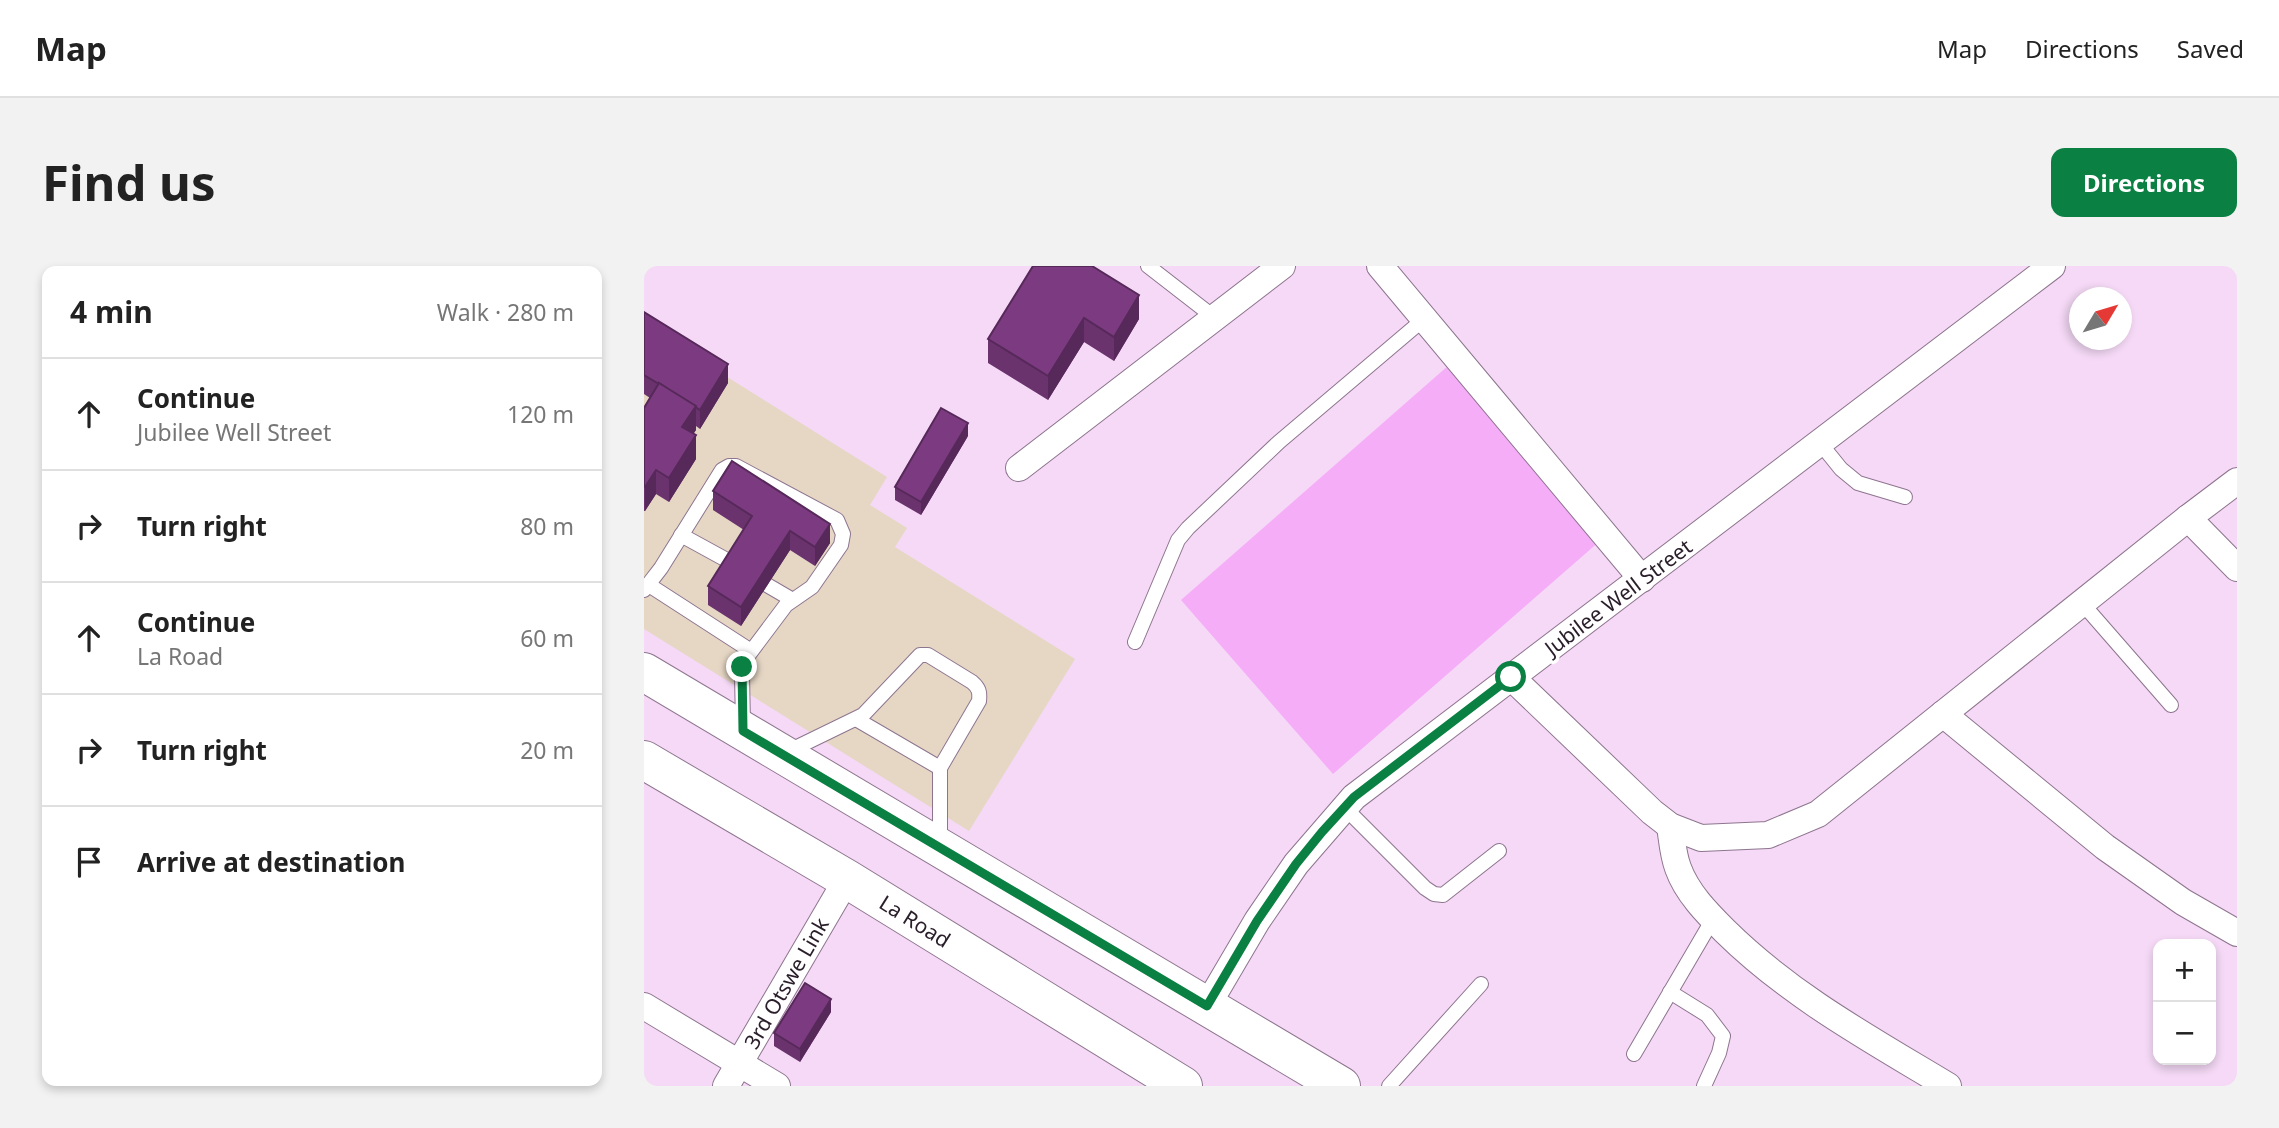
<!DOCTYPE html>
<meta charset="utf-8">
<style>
:root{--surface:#fff;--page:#f2f2f2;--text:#222;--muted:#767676;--line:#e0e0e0;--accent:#0b8043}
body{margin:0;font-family:"Noto Sans",sans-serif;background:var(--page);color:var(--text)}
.controls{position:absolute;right:21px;bottom:21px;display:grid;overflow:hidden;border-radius:14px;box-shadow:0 4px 10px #0003}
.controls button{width:63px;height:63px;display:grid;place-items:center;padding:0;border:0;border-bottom:2px solid var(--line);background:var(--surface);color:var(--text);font:35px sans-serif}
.compass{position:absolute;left:1425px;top:21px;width:63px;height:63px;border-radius:50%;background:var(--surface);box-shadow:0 4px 10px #0003;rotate:52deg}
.stop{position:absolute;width:21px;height:21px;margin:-16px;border:5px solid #0b8043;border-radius:50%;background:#fff}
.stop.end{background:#0b8043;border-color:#fff;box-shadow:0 2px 7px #0008}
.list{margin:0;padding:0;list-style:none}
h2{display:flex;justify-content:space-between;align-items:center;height:91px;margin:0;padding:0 28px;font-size:30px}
h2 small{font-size:23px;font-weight:400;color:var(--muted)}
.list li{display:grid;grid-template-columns:46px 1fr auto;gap:21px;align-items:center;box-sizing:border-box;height:112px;padding:0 28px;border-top:2px solid var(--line)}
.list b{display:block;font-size:26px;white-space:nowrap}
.list p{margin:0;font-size:23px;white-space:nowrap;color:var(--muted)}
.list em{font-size:23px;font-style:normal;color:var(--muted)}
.icon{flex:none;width:38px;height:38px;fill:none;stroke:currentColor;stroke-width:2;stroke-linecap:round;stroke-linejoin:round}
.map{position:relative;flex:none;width:1593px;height:820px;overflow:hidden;border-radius:14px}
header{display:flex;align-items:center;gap:42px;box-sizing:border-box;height:98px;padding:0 35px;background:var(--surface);border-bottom:2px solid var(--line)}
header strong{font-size:33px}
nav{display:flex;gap:38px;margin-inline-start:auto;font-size:24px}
.intro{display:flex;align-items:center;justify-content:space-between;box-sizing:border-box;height:168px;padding:0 42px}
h1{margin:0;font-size:49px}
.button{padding:18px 32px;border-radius:14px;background:var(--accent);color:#fff;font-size:24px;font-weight:700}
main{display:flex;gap:42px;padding:0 42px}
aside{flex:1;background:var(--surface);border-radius:14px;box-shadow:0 4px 10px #0003}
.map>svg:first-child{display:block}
.commercial{fill:#e6d7c5}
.green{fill:#f5adf8}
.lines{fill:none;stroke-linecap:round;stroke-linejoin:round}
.service-casing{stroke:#8e758f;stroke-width:16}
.minor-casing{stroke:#8e758f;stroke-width:28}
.primary-casing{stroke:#8e758f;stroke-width:40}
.service{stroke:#fff;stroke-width:14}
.minor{stroke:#fff;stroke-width:26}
.primary{stroke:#fff;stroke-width:38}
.wall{fill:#6b336e}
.shaded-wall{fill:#57295a}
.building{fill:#7c3b80;stroke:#57295a;stroke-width:2}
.route{stroke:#0b8043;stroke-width:9}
.labels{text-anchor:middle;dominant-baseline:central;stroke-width:7;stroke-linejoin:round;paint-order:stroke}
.street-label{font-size:21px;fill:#291e29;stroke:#fff}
</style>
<header>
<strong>Map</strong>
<nav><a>Map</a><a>Directions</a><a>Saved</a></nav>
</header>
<div class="intro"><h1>Find us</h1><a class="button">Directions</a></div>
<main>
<aside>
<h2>4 min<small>Walk · 280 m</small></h2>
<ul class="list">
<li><svg class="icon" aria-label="ahead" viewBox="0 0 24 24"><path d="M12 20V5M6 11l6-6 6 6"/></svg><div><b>Continue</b><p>Jubilee Well Street</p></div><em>120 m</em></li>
<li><svg class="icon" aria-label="right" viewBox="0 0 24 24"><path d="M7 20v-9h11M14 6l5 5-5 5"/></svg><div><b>Turn right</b></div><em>80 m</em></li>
<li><svg class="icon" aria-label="ahead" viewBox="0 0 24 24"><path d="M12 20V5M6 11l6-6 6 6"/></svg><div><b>Continue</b><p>La Road</p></div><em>60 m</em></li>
<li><svg class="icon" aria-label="right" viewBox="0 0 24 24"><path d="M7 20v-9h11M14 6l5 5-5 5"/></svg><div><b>Turn right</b></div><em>20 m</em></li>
<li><svg class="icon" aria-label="arrive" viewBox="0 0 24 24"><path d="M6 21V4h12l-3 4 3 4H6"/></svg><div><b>Arrive at destination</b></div></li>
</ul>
</aside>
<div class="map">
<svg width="1593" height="820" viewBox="0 0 1593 820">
<rect width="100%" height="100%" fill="#f5d9f6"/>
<path class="commercial" d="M0,59l243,152 -17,28 37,23 -12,19 180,112 -106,172 -325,-202z"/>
<path class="green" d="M805,99l152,175 -268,234 -152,-174z"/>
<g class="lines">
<defs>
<g id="service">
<path d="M504,0l67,52"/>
<path d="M1176,177l21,26 17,14 47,14"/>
<path d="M37,269l53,29"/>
<path d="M5,319l102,66"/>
<path d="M123,319l24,14"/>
<path d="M0,324l17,-22 61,-98 7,-4h7l101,54 6,14 -2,11 -29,42 -26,18 -42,56 -2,13 1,51"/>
<path d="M1438,337l89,102"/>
<path d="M491,376l43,-102 10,-12 91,-86 145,-123"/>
<path d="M212,453l84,49"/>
<path d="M143,486l76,-37 57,-60h8l44,27c7,6 8,10 7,19l-39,67v76"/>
<path d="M701,542l80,80 9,6 9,1 56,-44"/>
<path d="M1026,726l37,23 16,21 -4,17 -15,33"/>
<path d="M990,788l79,-135"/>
<path d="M745,820l92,-102"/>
</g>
<g id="minor">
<path d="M736,0l262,313"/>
<path d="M375,202l263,-202"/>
<path d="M1544,252l49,50"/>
<path d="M867,411l141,135 18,14 31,12 67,-3 50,-21 370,-296 49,-37"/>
<path d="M1299,448l162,133 78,55 54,31"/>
<path d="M1026,560c2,13 3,29 8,42 9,25 29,45 47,63 66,65 145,108 223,155"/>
<path d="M0,740l133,80"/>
<path d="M563,740l50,-85 39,-57 58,-67 698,-531"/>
<path d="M82,820l121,-207"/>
</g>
<g id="primary">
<path d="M0,406l697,414"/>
<path d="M0,494l203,119 336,207"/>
</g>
</defs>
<use href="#service" class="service-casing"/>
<use href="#minor" class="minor-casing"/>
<use href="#primary" class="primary-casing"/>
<use href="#service" class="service"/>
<use href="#minor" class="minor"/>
<use href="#primary" class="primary"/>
</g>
<g class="wall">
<path d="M389,0l106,53 -25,42 -30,-19 -36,58 -60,-37v-24z"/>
<path d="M0,46l84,71 -28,46 -4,-3v4l-3,4 3,25 -27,43 -13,-8 -11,17h-1v-103l6,-10 -6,-4z"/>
<path d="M324,170l-47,79 -26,-15v-13z"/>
<path d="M69,225l117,52 -15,23 -25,-16 -49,76 -33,-21v-19l36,-56 -31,-20z"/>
<path d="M187,746l-31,50 -26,-16v-13z"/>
</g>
<g class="shaded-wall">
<path d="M495,29v24l-25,42v-24z"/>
<path d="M440,52v24l-36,58v-24z"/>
<path d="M84,98v19l-28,46v-19z"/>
<path d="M52,140v24l-14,21v-24z"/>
<path d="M324,157v13l-47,79v-13z"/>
<path d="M52,169v24l-27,43v-24z"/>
<path d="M12,204v24l-11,17v-24z"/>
<path d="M186,258v19l-15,23v-19z"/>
<path d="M146,265v19l-49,76v-19z"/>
<path d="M187,733v13l-31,50v-13z"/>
</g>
<g class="building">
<path d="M389,0h59l47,29 -25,42 -30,-19 -36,58 -60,-37z"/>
<path d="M0,46l84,52 -28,46 -41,-27v1l-15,-9z"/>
<path d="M15,117l37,23 -14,21 14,8 -27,43 -13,-8 -11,17h-1v-79z"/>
<path d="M297,142l27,15 -47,79 -26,-15z"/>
<path d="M88,195l98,63 -15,23 -25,-16 -49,76 -33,-21 44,-70 -39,-25z"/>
<path d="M161,717l26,16 -31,50 -26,-16z"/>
</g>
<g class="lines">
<path class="route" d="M98,401l1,64 464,275 50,-85 39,-57 26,-32 32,-35 157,-120"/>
</g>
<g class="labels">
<g class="street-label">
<text transform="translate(974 331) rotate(-37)">Jubilee Well Street</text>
<text transform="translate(271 655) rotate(32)">La Road</text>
<text transform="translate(142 717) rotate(-60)">3rd Otswe Link</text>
</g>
</g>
</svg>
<div class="controls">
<button>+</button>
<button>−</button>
</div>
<svg class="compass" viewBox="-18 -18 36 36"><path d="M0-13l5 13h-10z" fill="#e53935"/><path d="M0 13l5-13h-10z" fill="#767676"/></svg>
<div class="stop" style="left:867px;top:411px"></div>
<div class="stop end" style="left:98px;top:401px"></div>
</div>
</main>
